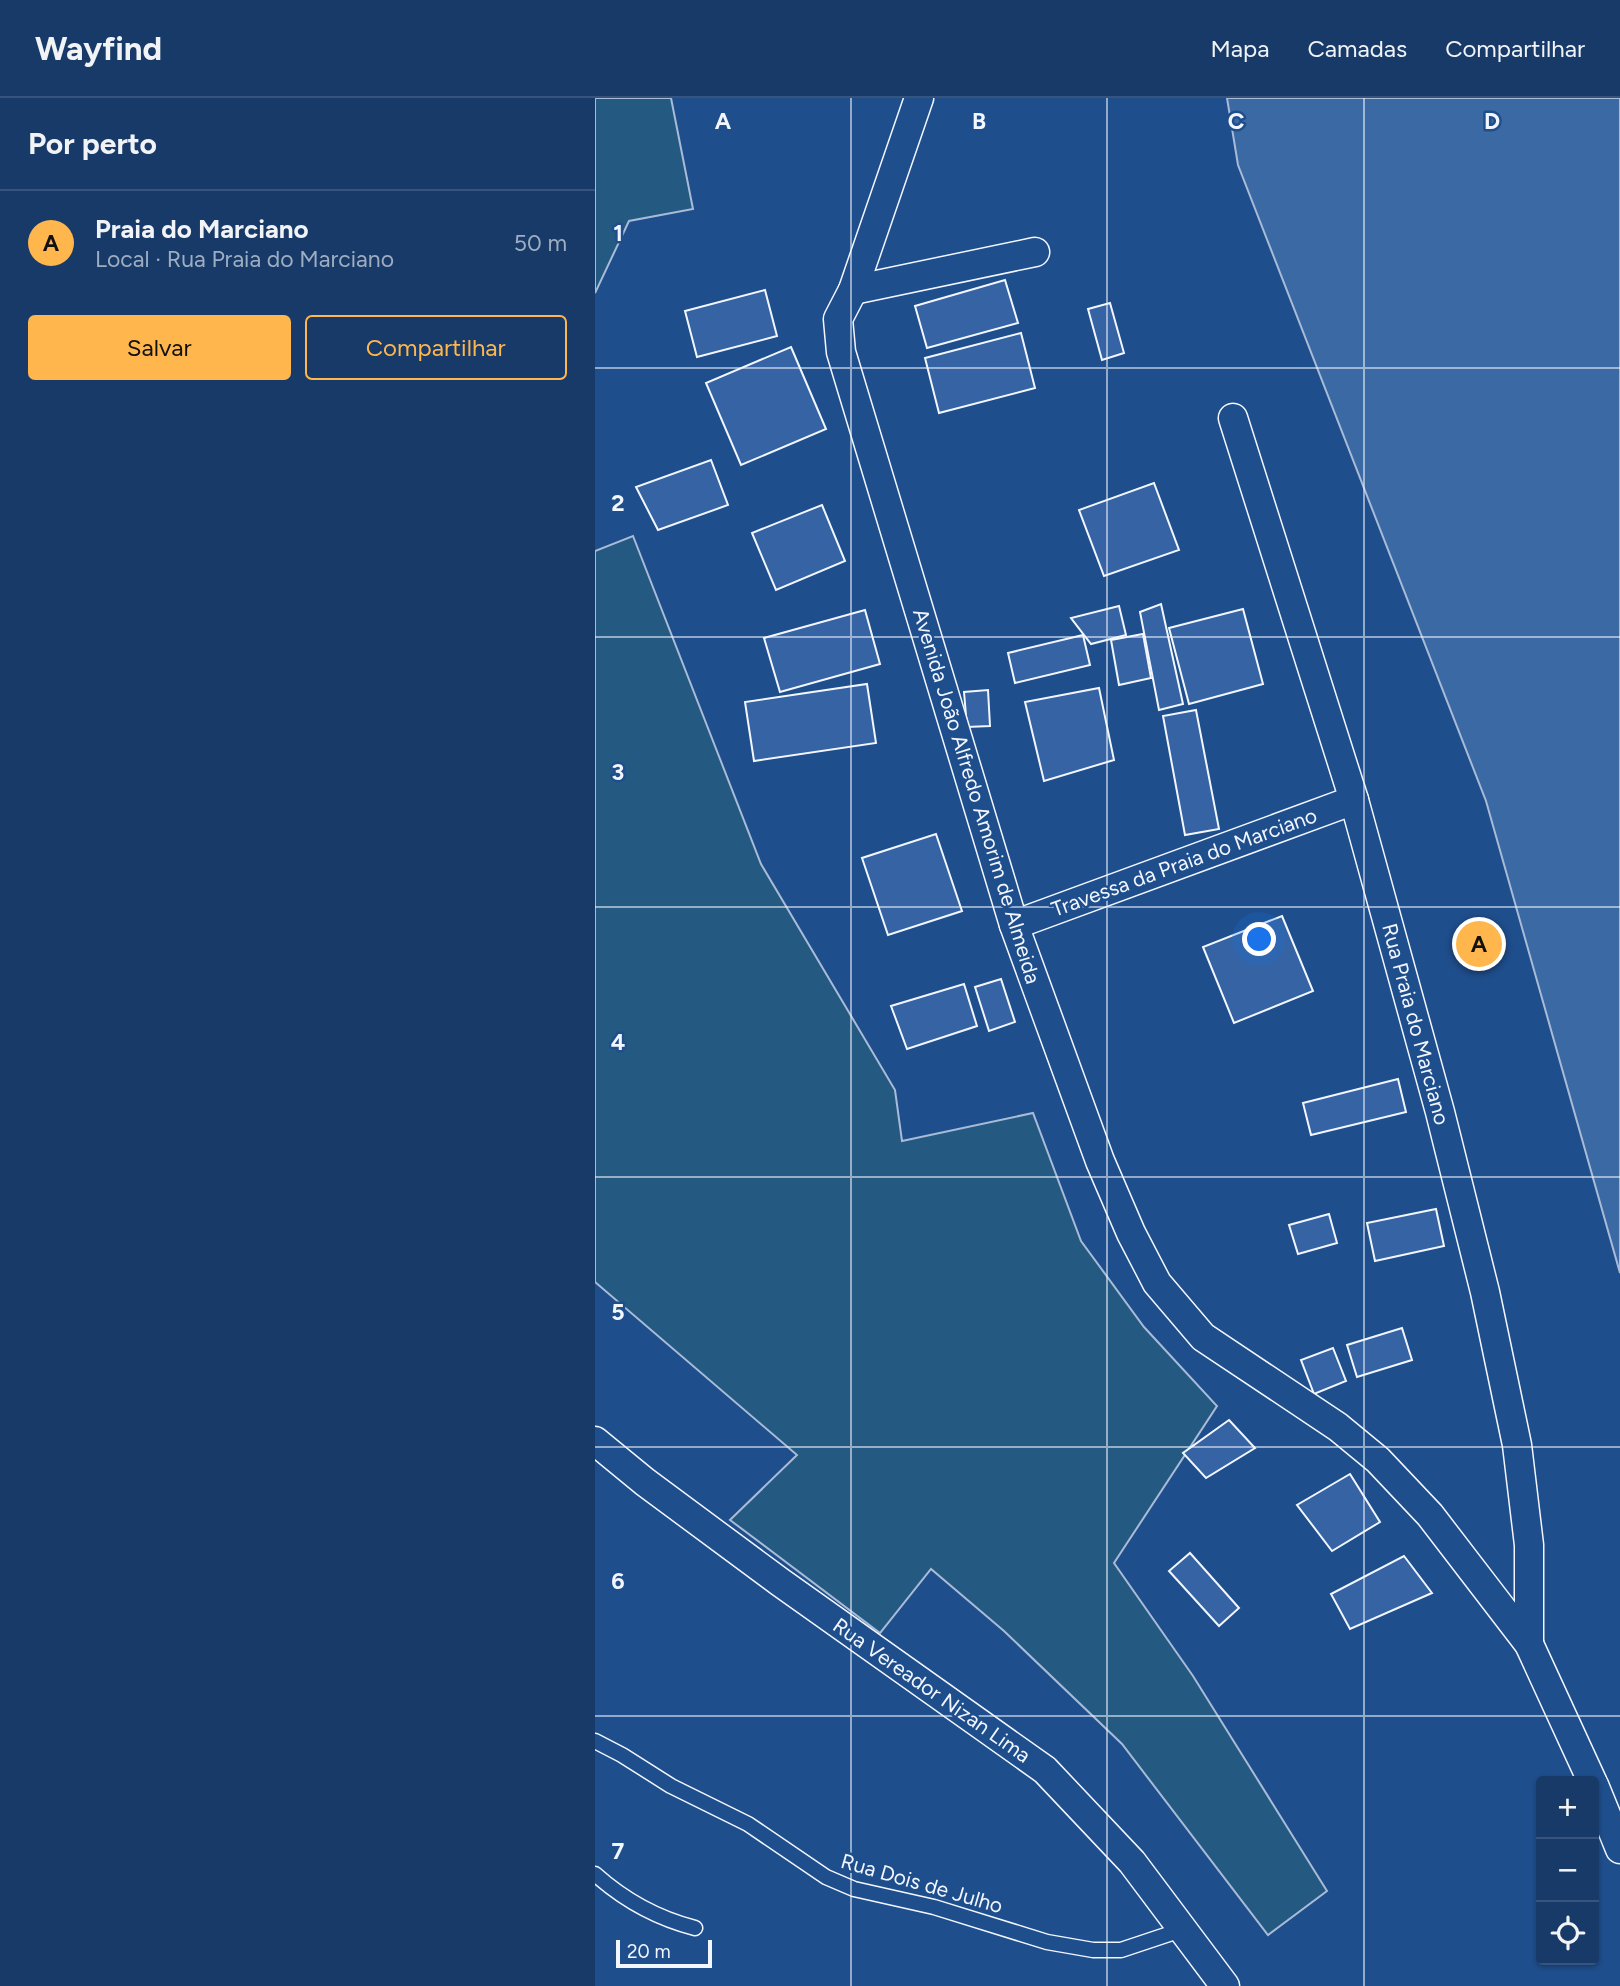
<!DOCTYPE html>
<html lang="pt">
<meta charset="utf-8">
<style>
:root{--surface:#173a69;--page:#244571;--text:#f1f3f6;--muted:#9eadc0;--line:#36547d;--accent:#ffb74d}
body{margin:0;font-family:Figtree,sans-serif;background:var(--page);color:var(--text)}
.controls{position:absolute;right:21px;bottom:21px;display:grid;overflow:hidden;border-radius:7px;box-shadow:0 2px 5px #0004}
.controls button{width:63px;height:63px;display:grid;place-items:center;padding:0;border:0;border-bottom:2px solid var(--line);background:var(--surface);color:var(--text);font:35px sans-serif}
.scale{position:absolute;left:21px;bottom:18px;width:96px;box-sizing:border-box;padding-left:7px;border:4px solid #f2f6ff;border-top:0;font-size:19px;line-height:24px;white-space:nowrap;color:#f2f6ff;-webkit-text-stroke:5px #1f4e8c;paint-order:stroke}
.you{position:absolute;left:665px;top:842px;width:24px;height:24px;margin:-18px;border:5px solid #fff;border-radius:50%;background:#1a73e8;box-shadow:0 0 0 10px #1a73e833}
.badge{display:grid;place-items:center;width:46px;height:46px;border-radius:50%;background:var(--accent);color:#111;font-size:23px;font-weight:700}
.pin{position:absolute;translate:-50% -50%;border:4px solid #fff;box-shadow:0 2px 7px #0006}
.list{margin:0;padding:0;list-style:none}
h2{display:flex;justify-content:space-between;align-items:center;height:91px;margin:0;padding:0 28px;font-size:30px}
h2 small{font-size:23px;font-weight:400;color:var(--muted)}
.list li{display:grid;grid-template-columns:46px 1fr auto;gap:21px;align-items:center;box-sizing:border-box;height:105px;padding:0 28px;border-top:2px solid var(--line)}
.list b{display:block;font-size:26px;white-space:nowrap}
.list p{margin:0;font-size:23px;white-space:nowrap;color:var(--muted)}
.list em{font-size:23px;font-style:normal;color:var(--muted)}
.actions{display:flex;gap:14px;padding:21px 28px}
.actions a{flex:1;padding:16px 0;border:2px solid var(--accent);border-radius:7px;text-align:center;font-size:24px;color:var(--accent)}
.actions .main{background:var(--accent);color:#111}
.icon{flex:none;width:38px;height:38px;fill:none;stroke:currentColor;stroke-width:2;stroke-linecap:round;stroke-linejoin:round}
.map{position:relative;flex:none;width:1025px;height:1888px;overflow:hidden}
header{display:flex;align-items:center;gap:42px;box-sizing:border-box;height:98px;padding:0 35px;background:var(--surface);border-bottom:2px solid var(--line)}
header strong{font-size:33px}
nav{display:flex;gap:38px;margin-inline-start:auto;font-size:24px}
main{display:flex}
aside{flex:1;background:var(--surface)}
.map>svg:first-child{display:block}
.green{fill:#245a82;stroke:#a8bbd7;stroke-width:2}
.water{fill:#3b69a3;stroke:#a8bbd7;stroke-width:2}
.building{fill:#3563a3;stroke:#f2f6ff;stroke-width:2}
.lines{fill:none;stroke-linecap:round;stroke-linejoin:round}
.service-casing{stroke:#f2f6ff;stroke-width:17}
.minor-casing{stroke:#f2f6ff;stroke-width:31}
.service{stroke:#1f4e8c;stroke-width:14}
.minor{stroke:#1f4e8c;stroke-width:28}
.grid{fill:none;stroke:#f2f6ff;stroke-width:2;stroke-opacity:0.55}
.labels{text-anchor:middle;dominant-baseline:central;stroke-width:5;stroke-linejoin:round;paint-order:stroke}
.street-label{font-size:21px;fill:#f2f6ff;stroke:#1f4e8c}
.grid-label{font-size:23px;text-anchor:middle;font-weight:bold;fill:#f2f6ff;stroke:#1f4e8c;stroke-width:5;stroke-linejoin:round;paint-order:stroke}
</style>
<header>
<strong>Wayfind</strong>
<nav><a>Mapa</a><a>Camadas</a><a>Compartilhar</a></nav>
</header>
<main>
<aside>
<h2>Por perto<small></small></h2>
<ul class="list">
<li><span class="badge">A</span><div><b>Praia do Marciano</b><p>Local · Rua Praia do Marciano</p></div><em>50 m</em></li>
</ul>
<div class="actions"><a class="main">Salvar</a><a>Compartilhar</a></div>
</aside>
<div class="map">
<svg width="1025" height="1888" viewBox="0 0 1025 1888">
<rect width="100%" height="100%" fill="#1f4e8c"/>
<g class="green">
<path d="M0,0h76l22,111 -64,12 -34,72z"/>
<path d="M38,438l128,328 134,226 7,51 131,-28 48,128 63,86 73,79 -103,157 79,113 134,215 -59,44 -146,-191 -118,-113 -73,-62 -51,64 -150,-113 67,-65 -202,-173v-731z"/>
</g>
<path class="water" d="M632,0h393v1175l-134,-472 -248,-636z"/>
<g class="building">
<path d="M410,182l13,43 -91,25 -12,-42z"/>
<path d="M170,192l12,46 -80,21 -12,-46z"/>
<path d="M515,205l14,50 -22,7 -14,-51z"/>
<path d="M426,235l14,55 -96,25 -14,-55z"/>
<path d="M196,249l35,82 -85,36 -35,-82z"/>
<path d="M116,362l17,45 -70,25 -22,-43z"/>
<path d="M559,385l25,67 -75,26 -25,-66z"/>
<path d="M227,407l23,56 -69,29 -24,-57z"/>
<path d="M566,506l22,100 -24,6 -19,-98z"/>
<path d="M524,508l7,29 -35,9 -20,-26z"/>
<path d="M648,511l20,75 -74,20 -20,-76z"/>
<path d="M270,512l15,54 -100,28 -16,-54z"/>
<path d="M548,536l8,44 -32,7 -8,-45z"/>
<path d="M488,537l7,30 -75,18 -7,-30z"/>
<path d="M272,586l9,59 -122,18 -9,-59z"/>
<path d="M504,590l15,72 -70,21 -19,-79z"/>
<path d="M393,592l2,36 -23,1 -3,-35z"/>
<path d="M601,612l23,119 -34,6 -22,-119z"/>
<path d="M341,736l26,77 -74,24 -26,-77z"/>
<path d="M687,818l31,75 -79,32 -31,-76z"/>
<path d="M406,881l14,43 -26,9 -14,-44z"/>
<path d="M369,886l13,42 -70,23 -16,-43z"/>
<path d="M803,981l8,33 -95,23 -8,-32z"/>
<path d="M841,1111l8,37 -69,15 -8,-38z"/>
<path d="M734,1116l8,29 -39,11 -9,-29z"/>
<path d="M807,1230l10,32 -55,17 -10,-32z"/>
<path d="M738,1250l13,33 -32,13 -13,-34z"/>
<path d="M634,1322l26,28 -49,30 -23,-25z"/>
<path d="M755,1376l30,48 -48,29 -35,-46z"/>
<path d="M595,1455l49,55 -20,18 -50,-55z"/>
<path d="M809,1458l28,37 -82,36 -19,-35z"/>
</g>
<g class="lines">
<defs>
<g id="service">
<path d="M0,1643l27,14 49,31 77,38 78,53 28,12 80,18 113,35 46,8h28l63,-21"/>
<path d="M0,1776c30,27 61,44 100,54"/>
</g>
<g id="minor">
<path d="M324,0l-66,192 -15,29 3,33 173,573 86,236 31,72 26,50 46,54 135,90 40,33 52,55 99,129 63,137"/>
<path d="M258,192l182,-38"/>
<path d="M638,320l121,382 86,312 45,180 32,153 12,100v99"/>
<path d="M419,827l340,-125"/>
<path d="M0,1343l50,41 135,100 265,188 87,92 93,124"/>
<path d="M999,1687l26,64"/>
</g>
</defs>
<use href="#service" class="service-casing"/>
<use href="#minor" class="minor-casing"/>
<use href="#service" class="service"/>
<use href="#minor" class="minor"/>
</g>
<path class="grid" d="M256,0v1888M512,0v1888M769,0v1888M0,270h1025M0,539h1025M0,809h1025M0,1079h1025M0,1349h1025M0,1618h1025"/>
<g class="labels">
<g class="street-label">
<text transform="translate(382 698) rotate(73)">Avenida João Alfredo Amorim de Almeida</text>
<text transform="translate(589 764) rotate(-20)">Travessa da Praia do Marciano</text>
<text transform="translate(821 926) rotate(75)">Rua Praia do Marciano</text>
<text transform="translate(337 1592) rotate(35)">Rua Vereador Nizan Lima</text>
<text transform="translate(327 1785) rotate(16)">Rua Dois de Julho</text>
</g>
</g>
<g class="grid-label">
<text x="128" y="31">A</text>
<text x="384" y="31">B</text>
<text x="641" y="31">C</text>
<text x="897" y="31">D</text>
<text x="23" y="143">1</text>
<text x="23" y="413">2</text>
<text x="23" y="682">3</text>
<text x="23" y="952">4</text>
<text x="23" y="1222">5</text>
<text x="23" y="1491">6</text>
<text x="23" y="1761">7</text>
</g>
</svg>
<div class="controls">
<button>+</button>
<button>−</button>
<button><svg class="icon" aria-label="locate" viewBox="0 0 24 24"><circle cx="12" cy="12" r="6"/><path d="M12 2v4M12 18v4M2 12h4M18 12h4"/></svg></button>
</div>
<div class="scale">20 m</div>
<div class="you"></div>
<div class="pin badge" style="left:884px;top:846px">A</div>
</div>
</main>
